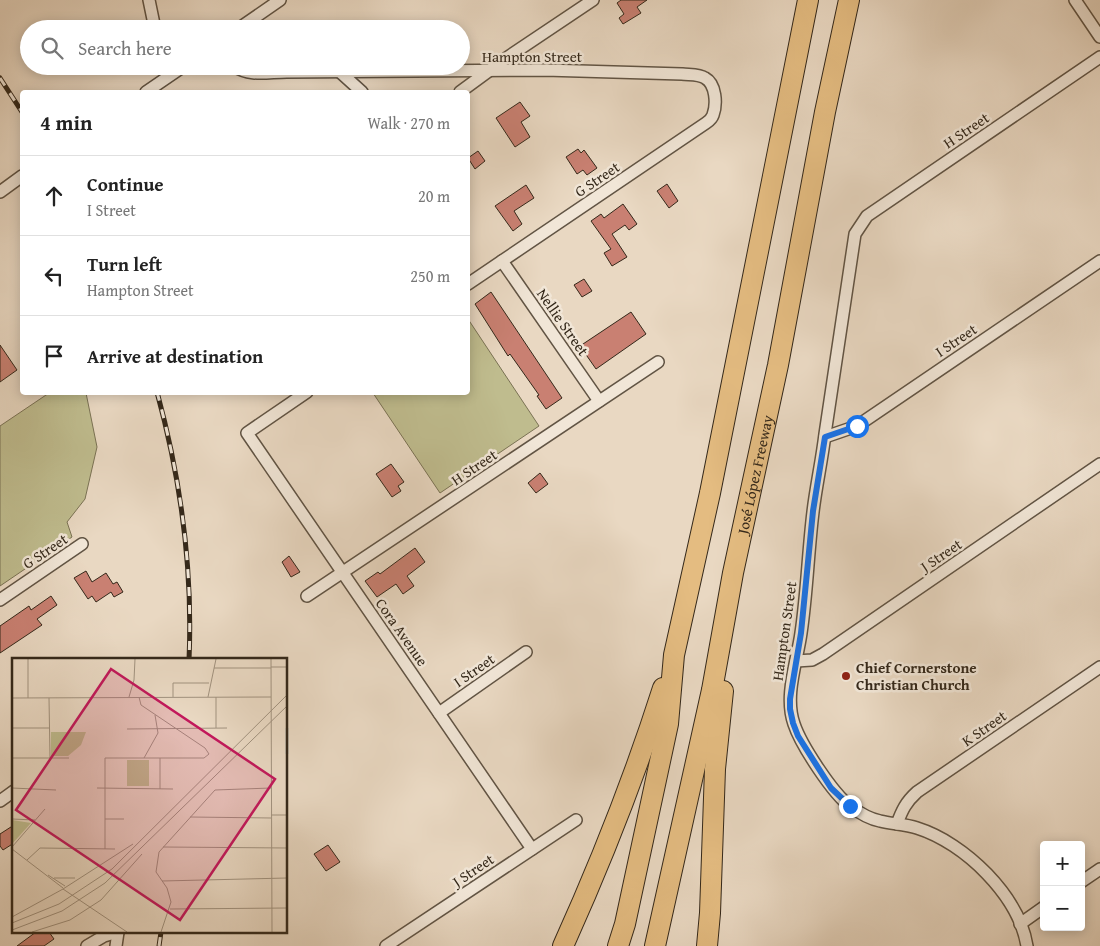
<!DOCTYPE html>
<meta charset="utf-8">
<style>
:root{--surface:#fff;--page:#f2f2f2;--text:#222;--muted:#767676;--line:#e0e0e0}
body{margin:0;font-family:"Gentium Book Plus",serif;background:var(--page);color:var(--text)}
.controls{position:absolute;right:15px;bottom:15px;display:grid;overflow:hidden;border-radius:5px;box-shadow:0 2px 12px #0003}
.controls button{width:45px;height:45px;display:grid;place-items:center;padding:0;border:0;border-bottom:1px solid var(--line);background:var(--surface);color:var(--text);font:25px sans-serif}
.stop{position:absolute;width:15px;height:15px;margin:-11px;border:4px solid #1a73e8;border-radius:50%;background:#fff}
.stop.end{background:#1a73e8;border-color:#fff;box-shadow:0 1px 5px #0008}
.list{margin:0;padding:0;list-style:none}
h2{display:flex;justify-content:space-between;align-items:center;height:65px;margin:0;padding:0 20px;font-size:21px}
h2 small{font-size:16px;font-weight:400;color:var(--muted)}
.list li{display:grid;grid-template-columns:32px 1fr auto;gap:15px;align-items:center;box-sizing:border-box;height:80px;padding:0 20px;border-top:1px solid var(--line)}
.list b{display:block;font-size:19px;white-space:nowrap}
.list p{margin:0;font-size:16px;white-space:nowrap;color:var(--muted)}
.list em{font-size:16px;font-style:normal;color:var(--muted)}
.icon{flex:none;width:28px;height:28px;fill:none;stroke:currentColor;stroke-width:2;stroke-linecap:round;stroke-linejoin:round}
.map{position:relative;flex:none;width:1100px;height:946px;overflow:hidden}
.search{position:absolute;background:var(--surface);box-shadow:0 2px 12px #0003;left:20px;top:20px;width:450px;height:55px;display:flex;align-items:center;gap:12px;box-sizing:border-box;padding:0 18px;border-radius:28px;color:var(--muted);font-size:19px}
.panel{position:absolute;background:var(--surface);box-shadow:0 2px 12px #0003;left:20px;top:90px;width:450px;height:305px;border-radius:5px}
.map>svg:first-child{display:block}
.green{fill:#bfbc8e;stroke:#7a7254}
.building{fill:#c98072;stroke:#34281a}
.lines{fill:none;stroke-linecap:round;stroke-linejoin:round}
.minor-casing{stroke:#615444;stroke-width:14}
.motorway-casing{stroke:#34281a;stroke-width:22}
.minor{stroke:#f1e6d7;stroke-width:11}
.motorway{stroke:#e4bc81;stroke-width:20}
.rail-casing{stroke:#34281a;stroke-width:5}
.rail{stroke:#f1e6d7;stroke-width:3;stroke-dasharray:9;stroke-linecap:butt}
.route{stroke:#1a73e8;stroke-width:6}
.poi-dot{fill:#8f2418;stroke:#f1e6d7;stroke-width:2}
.labels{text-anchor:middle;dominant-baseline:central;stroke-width:5;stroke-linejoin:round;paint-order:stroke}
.street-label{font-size:15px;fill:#34281a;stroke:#f1e6d7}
.poi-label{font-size:15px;font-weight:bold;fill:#34281a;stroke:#f1e6d7;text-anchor:start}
.inset-river{fill:none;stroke:#9cb7be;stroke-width:2.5}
.inset-road{fill:none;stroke:#a1927f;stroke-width:1}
.view{fill:#c2185b;fill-opacity:0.15;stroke:#c2185b;stroke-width:2.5}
.inset-edge{fill:none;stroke:#34281a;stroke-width:2.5}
</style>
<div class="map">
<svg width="1100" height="946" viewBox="0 0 1100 946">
<rect width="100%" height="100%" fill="#e9d8c2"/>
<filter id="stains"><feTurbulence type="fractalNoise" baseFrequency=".004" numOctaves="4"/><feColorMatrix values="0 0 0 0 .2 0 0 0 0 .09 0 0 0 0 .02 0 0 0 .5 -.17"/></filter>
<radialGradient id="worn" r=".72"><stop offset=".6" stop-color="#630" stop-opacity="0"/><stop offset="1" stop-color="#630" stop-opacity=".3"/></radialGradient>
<g class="green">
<path d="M468,319l71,107 -99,67 -67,-100 95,-1z"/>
<path d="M49,393h37l11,54 -12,52 -18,23 5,15 -72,49v-160z"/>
</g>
<g class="building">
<path d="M621,0h26l-10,7 4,6 -18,11 -4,-6 5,-4 -7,-11z"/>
<path d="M520,102l10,14 -9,6 9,15 -15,10 -19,-29z"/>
<path d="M578,149l3,4 3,-3 13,18 -10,7 -4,-5 -6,4 -11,-17z"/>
<path d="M478,151l7,10 -10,8 -7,-11z"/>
<path d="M667,184l11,17 -9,7 -12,-17z"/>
<path d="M526,185l8,13 -20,13 8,13 -9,7 -18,-25z"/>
<path d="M623,204l14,20 -8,6 -4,-5 -13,9 15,23 -15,9 -8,-13 7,-4 -20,-28 10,-7 3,4z"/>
<path d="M584,279l8,12 -10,6 -8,-12z"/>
<path d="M491,292l71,106 -16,11 -9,-13 2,-1 -29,-41 -2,2 -33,-52z"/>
<path d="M631,312l15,22 -50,35 -16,-23z"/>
<path d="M0,345l17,25 -17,12z"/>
<path d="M391,464l13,18 -6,4 3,5 -9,6 -16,-23z"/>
<path d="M540,473l8,11 -12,9 -8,-10z"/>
<path d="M415,548l10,14 -18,14 7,10 -11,8 -7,-10 -19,13 -12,-16 13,-9 2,2z"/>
<path d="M289,556l11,16 -9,5 -9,-15z"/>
<path d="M86,571l6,11 14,-9 7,11 4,-2 6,10 -9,5 -3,-5 -15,10 -4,-6 -4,3 -14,-21z"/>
<path d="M51,596l6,9 -20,14 5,6 -42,28v-27l29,-20 2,4z"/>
<path d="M14,825v18l-11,7 -3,-4v-12z"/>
<path d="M328,845l12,17 -14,9 -12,-17z"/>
<path d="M36,932h13l5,7 -10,7h-27z"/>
</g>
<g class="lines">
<defs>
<g id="minor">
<path d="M149,0l6,29"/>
<path d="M1075,0l25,37"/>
<path d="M238,29l42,-29"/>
<path d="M234,66c16,11 34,6 53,6l258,-2 137,4c7,1 17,0 23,4 11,6 12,26 8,37 -1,3 -4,6 -7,8l-238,161"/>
<path d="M340,72l22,20"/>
<path d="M146,92l38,-26"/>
<path d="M460,92l45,-33 88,-59"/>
<path d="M0,192l22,-16"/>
<path d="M502,261l97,140"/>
<path d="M307,392l-60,41 285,416"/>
<path d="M825,437l32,-11 243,-165"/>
<path d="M307,596l351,-234"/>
<path d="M0,600l82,-56"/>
<path d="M796,661l16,-1 11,-6 277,-190"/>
<path d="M439,713l87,-61"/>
<path d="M0,801l14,-10"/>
<path d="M897,824c5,-14 9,-22 20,-32l183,-125"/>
<path d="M1081,882l19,-13"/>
<path d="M1020,924l24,-17"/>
<path d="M87,946l17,-10 14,-4"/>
<path d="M116,946l2,-14"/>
<path d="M386,946l190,-126"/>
<path d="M1027,946c-8,-50 -62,-103 -110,-118 -12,-4 -25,-4 -37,-7 -10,-2 -22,-9 -30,-15 -17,-12 -49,-61 -56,-82 -10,-28 3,-62 7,-91 6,-40 7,-80 12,-121 3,-26 9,-52 12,-78 10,-67 20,-133 30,-200l12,-18 233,-159"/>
</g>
<g id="motorway">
<path d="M563,946c38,-84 72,-170 100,-258"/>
<path d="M618,946l7,-22 43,-200 6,-69 36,-162 98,-493"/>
<path id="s1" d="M655,946l57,-256 21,-117 45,-208 47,-253 24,-112"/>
<path d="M707,946l3,-33 5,-144 8,-78"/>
</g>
</defs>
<use href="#minor" class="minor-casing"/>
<use href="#motorway" class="motorway-casing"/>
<use href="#minor" class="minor"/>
<use href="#motorway" class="motorway"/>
<defs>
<g id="rail">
<path d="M0,78l22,34"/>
<path d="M157,392c24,88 36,177 32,268"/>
<path d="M159,946l2,-14"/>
</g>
</defs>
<use href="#rail" class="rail-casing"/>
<use href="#rail" class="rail"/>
</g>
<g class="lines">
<path class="route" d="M850,806l-19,-18 -33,-52 -5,-13 -3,-14v-10l11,-66 12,-122 12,-74 32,-11"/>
</g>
<circle class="poi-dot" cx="846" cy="676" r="5"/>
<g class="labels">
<g class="street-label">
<text x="532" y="56">Hampton Street</text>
<text transform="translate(966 130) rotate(-34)">H Street</text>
<text transform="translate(597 179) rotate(-34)">G Street</text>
<text transform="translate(563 322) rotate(55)">Nellie Street</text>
<text transform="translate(956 340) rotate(-34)">I Street</text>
<text transform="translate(474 467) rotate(-34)">H Street</text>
<text stroke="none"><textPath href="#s1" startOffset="482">José López Freeway</textPath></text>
<text transform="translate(45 551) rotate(-34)">G Street</text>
<text transform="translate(941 555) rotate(-34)">J Street</text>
<text transform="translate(784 631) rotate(-82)">Hampton Street</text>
<text transform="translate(402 632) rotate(55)">Cora Avenue</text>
<text transform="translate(474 670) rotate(-35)">I Street</text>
<text transform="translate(984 728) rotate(-35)">K Street</text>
<text transform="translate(473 870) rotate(-34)">J Street</text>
</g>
<g class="poi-label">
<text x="856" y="667">Chief Cornerstone<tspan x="856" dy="17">Christian Church</tspan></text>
</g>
</g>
<g transform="translate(12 658)">
<rect width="275" height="275" fill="#e9d8c2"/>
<path d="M39,74h35l-5,13 -13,11h-17zM115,102h22v26h-22zM0,162l19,3 -19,21z" fill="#bfbc8e"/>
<path class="inset-river" d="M275,70v26"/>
<path class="inset-road" d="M259,1l1,273M259,9h16M202,10h57M117,39l5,-17 1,-21M161,39v-14h36M196,39l8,-38M0,40l259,-1M16,40v-39M37,40l1,60M0,70h37M204,70v-31M115,71l100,-1M0,100h57M132,100l14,-25 -3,-18M148,100v31M0,130l44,2M85,130l76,1M259,157h16M178,159l81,1M0,161l23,1M93,161h19M0,189l33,-38M151,189l124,1M0,191l51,39M93,191v-91h99l5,-4 -4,-6 -64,-43 -2,-8M15,202l13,-12 75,1M36,217l17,11M42,220h21M150,223l125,-3M51,231l64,43M158,251l117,-1M0,259l51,-28 70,-45M0,265l47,-19 53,-35 175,-174M0,272l50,-19 43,-28 182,-177M20,274l38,-12 31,-20 41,-46M149,274l10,-30 -4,-14 -11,-16 3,-20 56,-62 56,-2"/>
<path class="view" d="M99,11l164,110 -95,141 -164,-110z"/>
<rect width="275" height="275" class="inset-edge"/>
</g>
<rect width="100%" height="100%" filter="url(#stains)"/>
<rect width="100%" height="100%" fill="url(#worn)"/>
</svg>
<div class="controls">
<button>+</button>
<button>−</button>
</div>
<div class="stop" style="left:857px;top:426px"></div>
<div class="stop end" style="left:850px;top:806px"></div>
<div class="search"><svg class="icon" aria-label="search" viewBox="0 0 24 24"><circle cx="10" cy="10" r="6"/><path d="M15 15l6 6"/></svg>Search here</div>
<section class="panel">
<h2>4 min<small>Walk · 270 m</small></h2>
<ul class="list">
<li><svg class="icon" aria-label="ahead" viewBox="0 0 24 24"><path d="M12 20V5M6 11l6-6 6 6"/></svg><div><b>Continue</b><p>I Street</p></div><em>20 m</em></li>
<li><svg class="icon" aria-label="left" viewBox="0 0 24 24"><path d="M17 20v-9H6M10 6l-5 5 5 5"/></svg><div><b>Turn left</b><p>Hampton Street</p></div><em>250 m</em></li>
<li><svg class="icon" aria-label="arrive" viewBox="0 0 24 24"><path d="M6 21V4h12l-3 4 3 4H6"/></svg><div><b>Arrive at destination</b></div></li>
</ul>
</section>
</div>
